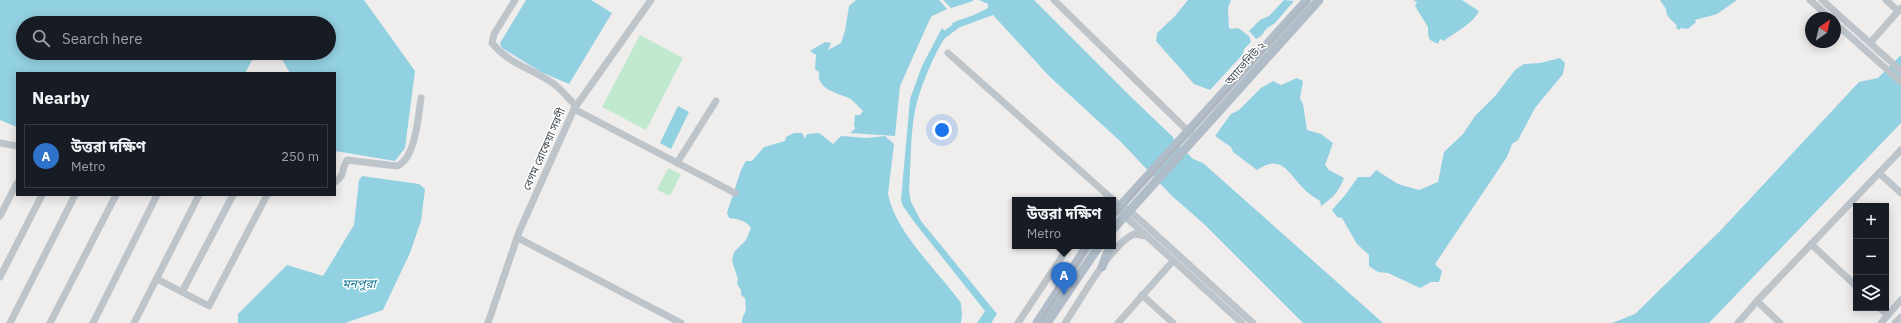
<!DOCTYPE html>
<meta charset="utf-8">
<style>
:root{--surface:#171b24;--page:#242831;--text:#f1f3f6;--muted:#9ea1a6;--line:#363941;--accent:#2e72c9}
body{margin:0;font-family:"IBM Plex Sans","Noto Sans Bengali",sans-serif;background:var(--page);color:var(--text)}
.controls{position:absolute;right:12px;bottom:12px;display:grid;overflow:hidden;border-radius:0px;box-shadow:0 2px 10px #0003}
.controls button{width:36px;height:36px;display:grid;place-items:center;padding:0;border:0;border-bottom:1px solid var(--line);background:var(--surface);color:var(--text);font:20px sans-serif}
.compass{position:absolute;left:1805px;top:12px;width:36px;height:36px;border-radius:50%;background:var(--surface);box-shadow:0 2px 10px #0003;rotate:34deg}
.you{position:absolute;left:942px;top:130px;width:14px;height:14px;margin:-10px;border:3px solid #fff;border-radius:50%;background:#1a73e8;box-shadow:0 0 0 6px #1a73e833}
.badge{display:grid;place-items:center;width:26px;height:26px;border-radius:50%;background:var(--accent);color:#fff;font-size:13px;font-weight:700}
.pin{position:absolute;translate:-50% -33px;filter:drop-shadow(0 1px 2px #0008)}
.pin::after{content:'';position:absolute;top:21px;width:14px;height:12px;background:inherit;clip-path:polygon(0 0,100% 0,50% 100%)}
.popup{position:absolute;left:1012px;top:197px;width:104px;height:52px;box-sizing:border-box;display:grid;place-content:center;border-radius:0px;background:var(--surface);filter:drop-shadow(0 1px 3px #0005);font-size:13px;white-space:nowrap;color:var(--muted)}
.popup b{font-size:15px;color:var(--text)}
.popup::after{content:'';position:absolute;left:50%;top:100%;margin-left:-8px;border:8px solid transparent;border-top-color:var(--surface)}
.list{margin:0;padding:0;list-style:none}
h2{display:flex;justify-content:space-between;align-items:center;height:52px;margin:0;padding:0 16px;font-size:17px}
h2 small{font-size:13px;font-weight:400;color:var(--muted)}
.list li{display:grid;grid-template-columns:26px 1fr auto;gap:12px;align-items:center;box-sizing:border-box;height:64px;margin:0 8px 8px;padding:0 8px;border:1px solid var(--line);border-radius:0px}
.list b{display:block;font-size:15px;white-space:nowrap}
.list p{margin:0;font-size:13px;white-space:nowrap;color:var(--muted)}
.list em{font-size:13px;font-style:normal;color:var(--muted)}
.icon{flex:none;width:22px;height:22px;fill:none;stroke:currentColor;stroke-width:2;stroke-linecap:round;stroke-linejoin:round}
.map{position:relative;flex:none;width:1901px;height:323px;overflow:hidden}
.search{position:absolute;background:var(--surface);box-shadow:0 2px 10px #0003;left:16px;top:16px;width:320px;height:44px;display:flex;align-items:center;gap:10px;box-sizing:border-box;padding:0 14px;border-radius:22px;color:var(--muted);font-size:15px}
.panel{position:absolute;background:var(--surface);box-shadow:0 2px 10px #0003;left:16px;top:72px;width:320px;height:124px;border-radius:0px}
.map>svg:first-child{display:block}
.green{fill:#c0e9d0}
.water{fill:#92d1e1}
.lines{fill:none;stroke-linecap:round;stroke-linejoin:round}
.canal{stroke:#92d1e1;stroke-width:6}
.minor{stroke:#bdc5cb;stroke-width:7}
.major{stroke:#b0bdc9;stroke-width:9}
.rail{stroke:#b0b3b7;stroke-width:1.5}
.labels{text-anchor:middle;dominant-baseline:central;stroke-width:3;stroke-linejoin:round;paint-order:stroke}
.street-label{font-size:11px;fill:#485158;stroke:#fff}
.water-label{font-size:12px;font-style:italic;fill:#1d7d97;stroke:#fff}
</style>
<div class="map">
<svg width="1901" height="323" viewBox="0 0 1901 323">
<rect width="100%" height="100%" fill="#f0eded"/>
<g class="green">
<path d="M640,35l43,23 -37,72 -44,-23z"/>
<path d="M668,168l13,6 -11,22 -13,-6z"/>
</g>
<g class="water">
<path d="M0,0h364l51,71 -10,77 -10,13 -60,-10v-78h-45l-12,-20h51v-30h-306v30h233l-11,20h-228v54l-17,-7z"/>
<path d="M526,0h65l21,13 -43,71 -28,-12 -39,-24 -2,-5z"/>
<path d="M856,0h83l8,9 -15,7 -3,5 -29,65 -5,50 -45,-3 5,-4 -1,-4 1,-10h5l3,-4c-4,-4 -9,-10 -14,-13 -12,-5 -33,-9 -30,-26l-4,-3 1,-14 -6,-4 15,-9 6,1 -3,7 13,-7 4,-12 4,-25z"/>
<path d="M943,0h30v1l-22,7z"/>
<path d="M979,0h55l97,97 42,40 1,3 19,19 10,4 180,160h-80l-99,-99 -32,-28 -51,-54 -72,-66 -56,-61 -38,14 -3,-6 22,-8 14,-7v-4z"/>
<path d="M1188,0h43l-3,8 1,20 3,1 6,-1 11,8 2,6 -7,7 -1,5 -33,36 -16,-6 -38,-43 1,-8 18,-17z"/>
<path d="M1284,0l10,1 -19,22 -8,5 -6,8 -5,3 -7,-8 11,-11 9,-4z"/>
<path d="M1413,0h49l17,11c-5,12 -24,21 -35,30l-4,-2 -2,5 -8,-4 -2,-5v-8l-13,-21 2,-4z"/>
<path d="M1660,0h77l-20,14 -22,6 1,2 -8,7 -7,-1 -2,2 -3,-2 1,-2c-4,-6 -11,-8 -11,-17z"/>
<path d="M942,28l6,6c-13,16 -29,56 -33,77 -5,25 -4,54 -6,80l2,11 10,19 76,93 -6,9h-14l8,-12 -70,-88 -12,-17 -2,-6 9,-101 12,-33z"/>
<path d="M1901,55v68l-192,200h-97l23,-9 85,-83 139,-149 19,-4z"/>
<path d="M1560,58l5,5 -2,11 -28,34 -17,32 -6,4 -5,13 -72,107 7,7 -3,11h-8l-11,6 -32,-15 -10,-1 -9,-6v-11l-12,-11 -15,-26 -5,-1 -5,-7 14,-16 12,-17h12l6,-7 22,14 21,6 19,-8 6,-30 19,-18 12,-18 21,-21 19,-25 9,-6 16,-1z"/>
<path d="M1297,78l6,3 -3,17 3,6 4,26 14,4 12,9 -8,22 4,5 15,8c-5,13 -11,20 -23,28l-1,-5c-6,-4 -13,-8 -18,-14 -15,-16 -21,-33 -45,-17l-24,-18 -2,-5 -16,-11 16,-22 8,-4 22,-22 12,-7 8,4z"/>
<path d="M678,106l11,6 -18,37 -11,-6z"/>
<path d="M794,133h8l3,6 2,-5 12,-1 14,11 8,-8 26,2 18,-2 9,8 -6,50c7,38 50,77 73,109l1,12 -1,8h-219v-4l4,-9 -1,-12 -4,-3v-5l-4,-6 1,-5 -6,-18 2,-9 12,-12 5,-12c-5,-8 -14,-9 -22,-10l-2,-5 14,-43 5,-9h6l12,-14 21,-6 1,-4z"/>
<path d="M362,176l57,8 6,5 -4,32 -11,32 -27,57 -38,13h-107v-9l49,-49 36,11 31,-51 5,-45z"/>
</g>
<g class="lines">
<path class="canal" d="M940,38l20,-15"/>
<g class="minor">
<path d="M515,0l-21,34 -2,9c19,23 40,25 62,41 8,6 15,15 22,22"/>
<path d="M1054,0l137,134"/>
<path d="M1810,0l20,18"/>
<path d="M1822,0l79,71"/>
<path d="M1886,0l12,11"/>
<path d="M1835,23l66,59"/>
<path d="M1870,43l31,-35"/>
<path d="M948,53l172,153"/>
<path d="M574,109l161,84"/>
<path d="M0,143l17,3"/>
<path d="M677,163l39,-62"/>
<path d="M1879,173l22,20"/>
<path d="M335,182c11,-7 6,-13 12,-22l50,6c19,-8 21,-49 24,-68"/>
<path d="M1113,206h7l9,4 124,113"/>
<path d="M1117,209l125,114"/>
<path d="M0,216l17,-33"/>
<path d="M518,238l163,85"/>
<path d="M1811,244l45,42"/>
<path d="M0,277l42,-82"/>
<path d="M157,279l52,27 58,-111"/>
<path d="M182,292l51,-97"/>
<path d="M1142,295l31,28"/>
<path d="M1757,301l23,22"/>
<path d="M1880,308l8,7"/>
<path d="M10,323l65,-128"/>
<path d="M50,323l66,-128"/>
<path d="M93,323l64,-128"/>
<path d="M134,323l65,-128"/>
<path d="M488,323l31,-91 55,-123 77,-109"/>
<path d="M1018,323l51,-77"/>
<path d="M1065,323c15,-22 46,-79 69,-89l12,2"/>
<path d="M1118,323l55,-62"/>
<path d="M1738,323l19,-22 144,-151"/>
<path d="M1881,323l20,-23"/>
<path d="M1895,323l6,-6"/>
</g>
<g class="major">
<path d="M1113,214l194,-214"/>
<path d="M1113,229l206,-229"/>
<path d="M1102,267l8,-21"/>
<path d="M1037,323l50,-77"/>
<path d="M1047,323l52,-77"/>
</g>
<g class="rail">
<path d="M1113,218l196,-218"/>
<path d="M1039,323l50,-77"/>
</g>
</g>
<g class="labels">
<g class="street-label">
<text transform="translate(1245 63) rotate(-48)">অ্যাভেনিউ ২</text>
<text transform="translate(544 149) rotate(-66)">বেগম রোকেয়া সরণী</text>
</g>
<g class="water-label">
<text x="359" y="283">মনপুরা</text>
</g>
</g>
</svg>
<div class="controls">
<button>+</button>
<button>−</button>
<button><svg class="icon" aria-label="layers" viewBox="0 0 24 24"><path d="M12 4l9 5-9 5-9-5zM3 14l9 5 9-5"/></svg></button>
</div>
<svg class="compass" viewBox="-18 -18 36 36"><path d="M0-13l5 13h-10z" fill="#e53935"/><path d="M0 13l5-13h-10z" fill="#9ea1a6"/></svg>
<div class="you"></div>
<div class="pin badge" style="left:1064px;top:295px">A</div>
<div class="popup"><b>উত্তরা দক্ষিণ</b>Metro</div>
<div class="search"><svg class="icon" aria-label="search" viewBox="0 0 24 24"><circle cx="10" cy="10" r="6"/><path d="M15 15l6 6"/></svg>Search here</div>
<section class="panel">
<h2>Nearby<small></small></h2>
<ul class="list">
<li><span class="badge">A</span><div><b>উত্তরা দক্ষিণ</b><p>Metro</p></div><em>250 m</em></li>
</ul>
</section>
</div>
